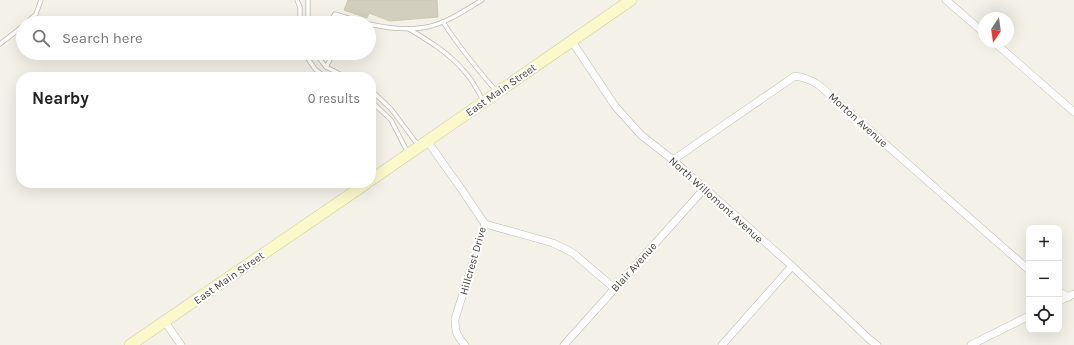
<!DOCTYPE html>
<meta charset="utf-8">
<style>
:root{--surface:#fff;--page:#f6f6f6;--text:#222;--muted:#767676;--line:#e0e0e0}
body{margin:0;font-family:Karla,sans-serif;background:var(--page);color:var(--text)}
.controls{position:absolute;right:12px;bottom:12px;display:grid;overflow:hidden;border-radius:8px;box-shadow:0 4px 16px #0002}
.controls button{width:36px;height:36px;display:grid;place-items:center;padding:0;border:0;border-bottom:1px solid var(--line);background:var(--surface);color:var(--text);font:20px sans-serif}
.compass{position:absolute;left:978px;top:12px;width:36px;height:36px;border-radius:50%;background:var(--surface);box-shadow:0 4px 16px #0002;rotate:193deg}
.list{margin:0;padding:0;list-style:none}
h2{display:flex;justify-content:space-between;align-items:center;height:52px;margin:0;padding:0 16px;font-size:17px}
h2 small{font-size:13px;font-weight:400;color:var(--muted)}
.icon{flex:none;width:22px;height:22px;fill:none;stroke:currentColor;stroke-width:2;stroke-linecap:round;stroke-linejoin:round}
.map{position:relative;flex:none;width:1074px;height:345px;overflow:hidden}
.search{position:absolute;background:var(--surface);box-shadow:0 4px 16px #0002;left:16px;top:16px;width:360px;height:44px;display:flex;align-items:center;gap:10px;box-sizing:border-box;padding:0 14px;border-radius:22px;color:var(--muted);font-size:15px}
.panel{position:absolute;background:var(--surface);box-shadow:0 4px 16px #0002;left:16px;top:72px;width:360px;height:116px;border-radius:16px}
.map>svg:first-child{display:block}
.building{fill:#d3cfbe;stroke:#cec8b2}
.lines{fill:none;stroke-linecap:round;stroke-linejoin:round}
.lane-casing{stroke:#bdbbab;stroke-width:5}
.street-casing{stroke:#bdbbab;stroke-width:8}
.secondary-casing{stroke:#cfcc9a;stroke-width:12}
.lane{stroke:#fff;stroke-width:3.5}
.street{stroke:#fff;stroke-width:7}
.secondary{stroke:#fbf8ca;stroke-width:11}
.labels{text-anchor:middle;dominant-baseline:central;stroke-width:4;stroke-linejoin:round;paint-order:stroke}
.street-label{font-size:11px;fill:#454337;stroke:#fff}
</style>
<div class="map">
<svg width="1074" height="345" viewBox="0 0 1074 345">
<rect width="100%" height="100%" fill="#f3f1e8"/>
<path class="building" d="M348,0h89l1,17 -48,4 -21,-8 -2,5 -23,-8z"/>
<g class="lines">
<defs>
<g id="lane">
<path d="M297,0l3,7v16"/>
<path d="M443,22c16,25 35,48 54,70"/>
<path d="M26,23l10,-9 5,-14"/>
<path d="M308,23v-23"/>
<path d="M329,23l6,-9 29,9"/>
<path d="M369,24c18,4 39,7 58,3 20,-4 38,-17 55,-27"/>
<path d="M409,29c20,12 40,24 55,42 8,8 13,19 19,29"/>
<path d="M0,44l23,-18"/>
<path d="M304,53l11,16 10,8"/>
<path d="M315,53l11,14 20,10"/>
<path d="M326,67l6,-11 -5,-3"/>
<path d="M371,90l20,19 27,36"/>
<path d="M371,101l20,19 17,33"/>
</g>
<g id="street">
<path d="M946,0l38,33"/>
<path d="M571,40l44,66 26,29 32,25 119,106 77,73 8,6"/>
<path d="M994,42l80,70"/>
<path d="M428,142l34,48 23,34 -30,95c0,13 2,17 10,26"/>
<path d="M673,160l122,-84c19,3 26,10 39,23l195,171"/>
<path d="M485,224l68,19 20,10 41,35"/>
<path d="M1059,292l10,5"/>
<path d="M1059,301l15,-7"/>
<path d="M165,322l16,23"/>
<path d="M564,345l140,-156"/>
<path d="M722,345l70,-79"/>
<path d="M971,345l58,-29"/>
</g>
<g id="secondary">
<path d="M371,180l260,-180"/>
<path d="M130,345l237,-162"/>
</g>
</defs>
<use href="#lane" class="lane-casing"/>
<use href="#street" class="street-casing"/>
<use href="#secondary" class="secondary-casing"/>
<use href="#lane" class="lane"/>
<use href="#street" class="street"/>
<use href="#secondary" class="secondary"/>
</g>
<g class="labels">
<g class="street-label">
<text transform="translate(501 90) rotate(-35)">East Main Street</text>
<text transform="translate(858 120) rotate(42)">Morton Avenue</text>
<text transform="translate(716 200) rotate(42)">North Willomont Avenue</text>
<text transform="translate(473 261) rotate(-74)">Hillcrest Drive</text>
<text transform="translate(634 267) rotate(-48)">Blair Avenue</text>
<text transform="translate(229 278) rotate(-35)">East Main Street</text>
</g>
</g>
</svg>
<div class="controls">
<button>+</button>
<button>−</button>
<button><svg class="icon" aria-label="locate" viewBox="0 0 24 24"><circle cx="12" cy="12" r="6"/><path d="M12 2v4M12 18v4M2 12h4M18 12h4"/></svg></button>
</div>
<svg class="compass" viewBox="-18 -18 36 36"><path d="M0-13l5 13h-10z" fill="#e53935"/><path d="M0 13l5-13h-10z" fill="#767676"/></svg>
<div class="search"><svg class="icon" aria-label="search" viewBox="0 0 24 24"><circle cx="10" cy="10" r="6"/><path d="M15 15l6 6"/></svg>Search here</div>
<section class="panel">
<h2>Nearby<small>0 results</small></h2>
<ul class="list">
</ul>
</section>
</div>
